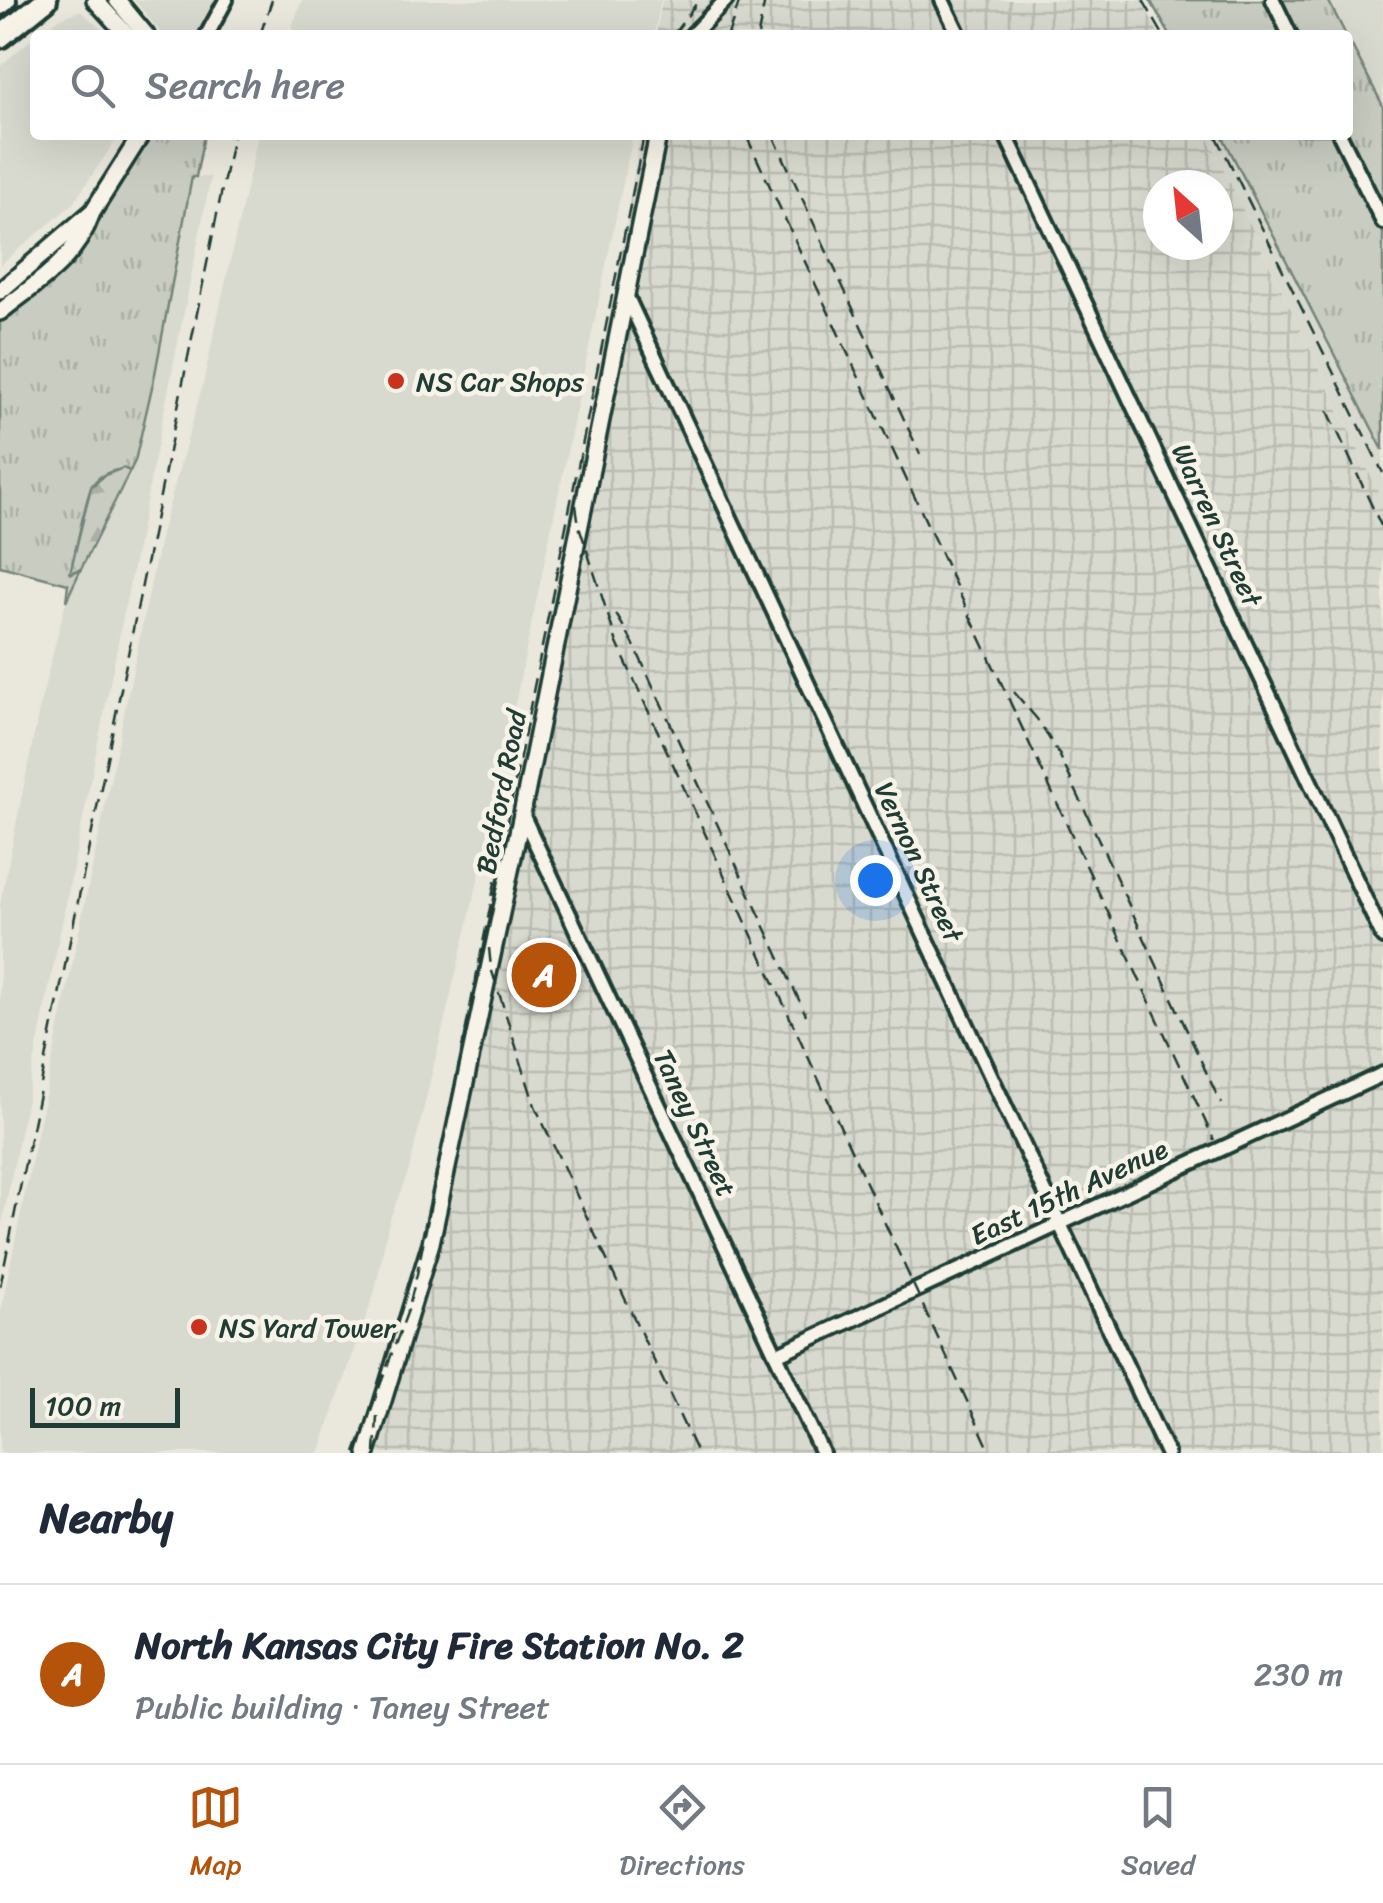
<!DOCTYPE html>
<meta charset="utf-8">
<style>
:root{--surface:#fff;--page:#f6f6f7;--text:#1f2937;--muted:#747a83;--line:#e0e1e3;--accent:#b45309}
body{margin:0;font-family:Sriracha,sans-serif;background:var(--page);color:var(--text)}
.compass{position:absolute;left:1143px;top:170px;width:90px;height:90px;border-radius:50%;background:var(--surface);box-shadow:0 10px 40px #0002;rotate:333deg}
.scale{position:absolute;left:30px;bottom:25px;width:150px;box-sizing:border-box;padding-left:10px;border:5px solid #1f3d34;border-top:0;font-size:28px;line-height:35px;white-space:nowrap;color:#1f3d34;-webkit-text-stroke:8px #f7f3e8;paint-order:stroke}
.you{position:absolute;left:875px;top:880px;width:35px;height:35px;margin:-25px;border:8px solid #fff;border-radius:50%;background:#1a73e8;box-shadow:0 0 0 15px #1a73e833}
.badge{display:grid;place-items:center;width:65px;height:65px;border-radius:50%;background:var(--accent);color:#fff;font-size:32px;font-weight:700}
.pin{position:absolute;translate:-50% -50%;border:5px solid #fff;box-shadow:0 2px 10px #0006}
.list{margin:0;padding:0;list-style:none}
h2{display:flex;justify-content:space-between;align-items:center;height:130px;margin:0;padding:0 40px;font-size:42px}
h2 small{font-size:32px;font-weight:400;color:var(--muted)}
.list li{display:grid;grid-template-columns:65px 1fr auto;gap:30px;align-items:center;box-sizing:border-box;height:180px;padding:0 40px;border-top:2px solid var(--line)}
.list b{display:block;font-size:38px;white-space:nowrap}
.list p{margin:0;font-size:32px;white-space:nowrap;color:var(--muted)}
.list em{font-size:32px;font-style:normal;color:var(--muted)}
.icon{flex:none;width:55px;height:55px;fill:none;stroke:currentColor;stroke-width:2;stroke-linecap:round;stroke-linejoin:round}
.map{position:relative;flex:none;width:1383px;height:1453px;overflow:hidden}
.search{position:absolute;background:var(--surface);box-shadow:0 10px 40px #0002;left:30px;right:30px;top:30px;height:110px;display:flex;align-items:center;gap:25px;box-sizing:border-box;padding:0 35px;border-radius:10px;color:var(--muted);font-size:38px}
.sheet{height:310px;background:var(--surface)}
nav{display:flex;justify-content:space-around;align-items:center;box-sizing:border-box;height:140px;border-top:2px solid var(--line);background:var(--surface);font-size:28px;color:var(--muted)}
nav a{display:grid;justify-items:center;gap:5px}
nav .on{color:var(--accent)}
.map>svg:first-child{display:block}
.built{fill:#d9dacf}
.industrial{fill:url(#industrial-grid);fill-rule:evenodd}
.grass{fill:url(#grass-tufts);stroke:#74847a;stroke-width:2.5}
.forest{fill:url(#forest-firs);stroke:#74847a;stroke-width:2.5}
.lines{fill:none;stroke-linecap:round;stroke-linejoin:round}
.minor-casing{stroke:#1f3d34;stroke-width:20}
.tertiary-casing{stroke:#1f3d34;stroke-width:22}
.trunk-casing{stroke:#1f3d34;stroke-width:28}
.minor{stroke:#f7f3e8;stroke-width:12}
.tertiary{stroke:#f7f3e8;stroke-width:15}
.trunk{stroke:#f7f3e8;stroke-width:20}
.rail{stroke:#1f3d34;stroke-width:2.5;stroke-dasharray:15 8;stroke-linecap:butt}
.poi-dot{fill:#c8321e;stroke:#f7f3e8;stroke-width:4}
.labels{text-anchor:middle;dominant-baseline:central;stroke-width:9;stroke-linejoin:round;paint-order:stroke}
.poi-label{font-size:28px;fill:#1f3d34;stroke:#f7f3e8;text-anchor:start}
.street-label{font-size:28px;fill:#1f3d34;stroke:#f7f3e8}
</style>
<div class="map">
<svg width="1383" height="1453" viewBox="0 0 1383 1453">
<defs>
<pattern id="industrial-grid" width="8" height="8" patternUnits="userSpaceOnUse" patternTransform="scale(2.5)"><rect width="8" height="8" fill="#d9dacf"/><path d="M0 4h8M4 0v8" fill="none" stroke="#babcb2"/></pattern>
<pattern id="grass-tufts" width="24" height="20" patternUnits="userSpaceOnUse" patternTransform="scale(2.5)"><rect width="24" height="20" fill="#c8ccc1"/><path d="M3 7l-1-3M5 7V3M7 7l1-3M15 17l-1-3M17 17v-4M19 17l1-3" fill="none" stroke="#abb0a6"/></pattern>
<pattern id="forest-firs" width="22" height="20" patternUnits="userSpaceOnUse" patternTransform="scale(2.5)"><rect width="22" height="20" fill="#c8ccc1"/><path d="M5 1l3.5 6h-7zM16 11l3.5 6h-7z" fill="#abb0a6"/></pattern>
</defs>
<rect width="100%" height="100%" fill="#eae8dd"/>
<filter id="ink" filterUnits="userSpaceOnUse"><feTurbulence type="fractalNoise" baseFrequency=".01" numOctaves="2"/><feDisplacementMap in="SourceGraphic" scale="20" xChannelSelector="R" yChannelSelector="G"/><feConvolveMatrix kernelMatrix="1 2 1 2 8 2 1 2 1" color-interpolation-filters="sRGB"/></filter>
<g filter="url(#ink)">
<g class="built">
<path d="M134,0h86l-21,35h-36z"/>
<path d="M302,0h359l-7,35h-365z"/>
<path d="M1328,0h55v106l-35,-71z"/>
<path d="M80,10l28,25h-71l18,-14z"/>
<path d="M35,36v99h84l-46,69 -73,61v-199z"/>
<path d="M258,135h375l-152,733 -72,302 -20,51 -14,70 -56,162h-319v-139l161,-780 42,-151z"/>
<path d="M1207,135h15l161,315v51z"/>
<path d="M192,177h19l-211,1057v-329l41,-205 25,-99 69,-140 20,-87z"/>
</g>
<g class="industrial">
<path d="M662,0h480l17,35h-503z"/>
<path d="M640,135h567l176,366v952h-1016l58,-188 154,-739zM1158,185h60v60h-60z"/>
</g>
<g class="grass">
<path d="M1150,0h178l18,35h-176z"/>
<path d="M1348,38l35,68v344l-161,-315h126z"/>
<path d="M152,135h52l-8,42h-4l-37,197 -20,87 -5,10c-12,-4 -29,2 -37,13 -6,9 -20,76 -21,89l9,-4 -15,32 2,-17 -68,-18v-251l89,-79z"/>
</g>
<path class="forest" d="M123,468l7,3 -49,98 -11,4 21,-86 14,-12z"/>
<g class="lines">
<defs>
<g id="minor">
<path d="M942,0l17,35"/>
<path d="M1273,0l17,35"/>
<path d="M207,35l19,-35"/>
<path d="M692,35l34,-35"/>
<path d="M1006,135l377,802"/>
<path d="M1340,135l43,87"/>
<path d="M625,293l542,1160"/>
<path d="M522,814l300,639"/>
<path d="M776,1355l607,-281"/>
</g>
<g id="tertiary">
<path d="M95,0l32,35"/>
<path d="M117,0l29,35"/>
<path d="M0,291l93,-80 48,-76"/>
<path d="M0,312c36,-29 75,-51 91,-97"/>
<path d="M367,1453l64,-210 91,-429 136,-679"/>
</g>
<g id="trunk">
<path d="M0,4l5,-4"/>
<path d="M0,37l46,-37"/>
</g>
</defs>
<use href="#minor" class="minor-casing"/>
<use href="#tertiary" class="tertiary-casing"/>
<use href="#trunk" class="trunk-casing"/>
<use href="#minor" class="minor"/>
<use href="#tertiary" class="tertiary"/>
<use href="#trunk" class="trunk"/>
<g class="rail">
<path d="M1143,0l20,35"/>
<path d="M260,35l12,-35"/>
<path d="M673,35l26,-35"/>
<path d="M728,35l12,-35"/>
<path d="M758,35l7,-35"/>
<path d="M746,135l468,1005"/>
<path d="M773,135l147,319"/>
<path d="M1216,135l167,338"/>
<path d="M1328,411l55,119"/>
<path d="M576,505l3,21 38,117 374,810"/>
<path d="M616,614l17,29 173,372"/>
<path d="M1014,692l23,27 22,35 162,350"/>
<path d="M489,948l2,20 44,138 162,347"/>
<path d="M0,1287l233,-1152"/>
<path d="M355,1453l53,-143 9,-36 227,-1139"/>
<path d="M375,1453l2,-37"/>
</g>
</g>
</g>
<g class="poi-dot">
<circle cx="396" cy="381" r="10"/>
<circle cx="199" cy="1327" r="10"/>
</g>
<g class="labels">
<g class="poi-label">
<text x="416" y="381">NS Car Shops</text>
<text x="219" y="1327">NS Yard Tower</text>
</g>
<g class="street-label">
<text transform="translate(1217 525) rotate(65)">Warren Street</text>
<text transform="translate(501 792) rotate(-79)">Bedford Road</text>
<text transform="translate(919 862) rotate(65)">Vernon Street</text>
<text transform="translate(695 1123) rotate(65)">Taney Street</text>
<text transform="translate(1069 1192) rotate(-25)">East 15th Avenue</text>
</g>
</g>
</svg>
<svg class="compass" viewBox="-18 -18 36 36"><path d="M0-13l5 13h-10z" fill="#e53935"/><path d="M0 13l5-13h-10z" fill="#747a83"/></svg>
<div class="scale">100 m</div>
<div class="you"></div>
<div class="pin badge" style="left:544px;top:975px">A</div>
<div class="search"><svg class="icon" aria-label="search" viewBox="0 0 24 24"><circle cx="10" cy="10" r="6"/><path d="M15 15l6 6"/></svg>Search here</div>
</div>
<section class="sheet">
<h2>Nearby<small></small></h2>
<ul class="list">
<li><span class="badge">A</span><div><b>North Kansas City Fire Station No. 2</b><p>Public building · Taney Street</p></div><em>230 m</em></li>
</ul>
</section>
<nav>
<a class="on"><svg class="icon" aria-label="map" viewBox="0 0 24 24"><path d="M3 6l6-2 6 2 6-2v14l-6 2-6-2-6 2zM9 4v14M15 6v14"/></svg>Map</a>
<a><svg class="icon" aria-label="directions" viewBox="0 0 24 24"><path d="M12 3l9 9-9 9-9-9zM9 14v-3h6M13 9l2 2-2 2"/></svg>Directions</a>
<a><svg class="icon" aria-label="saved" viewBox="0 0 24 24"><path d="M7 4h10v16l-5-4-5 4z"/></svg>Saved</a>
</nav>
